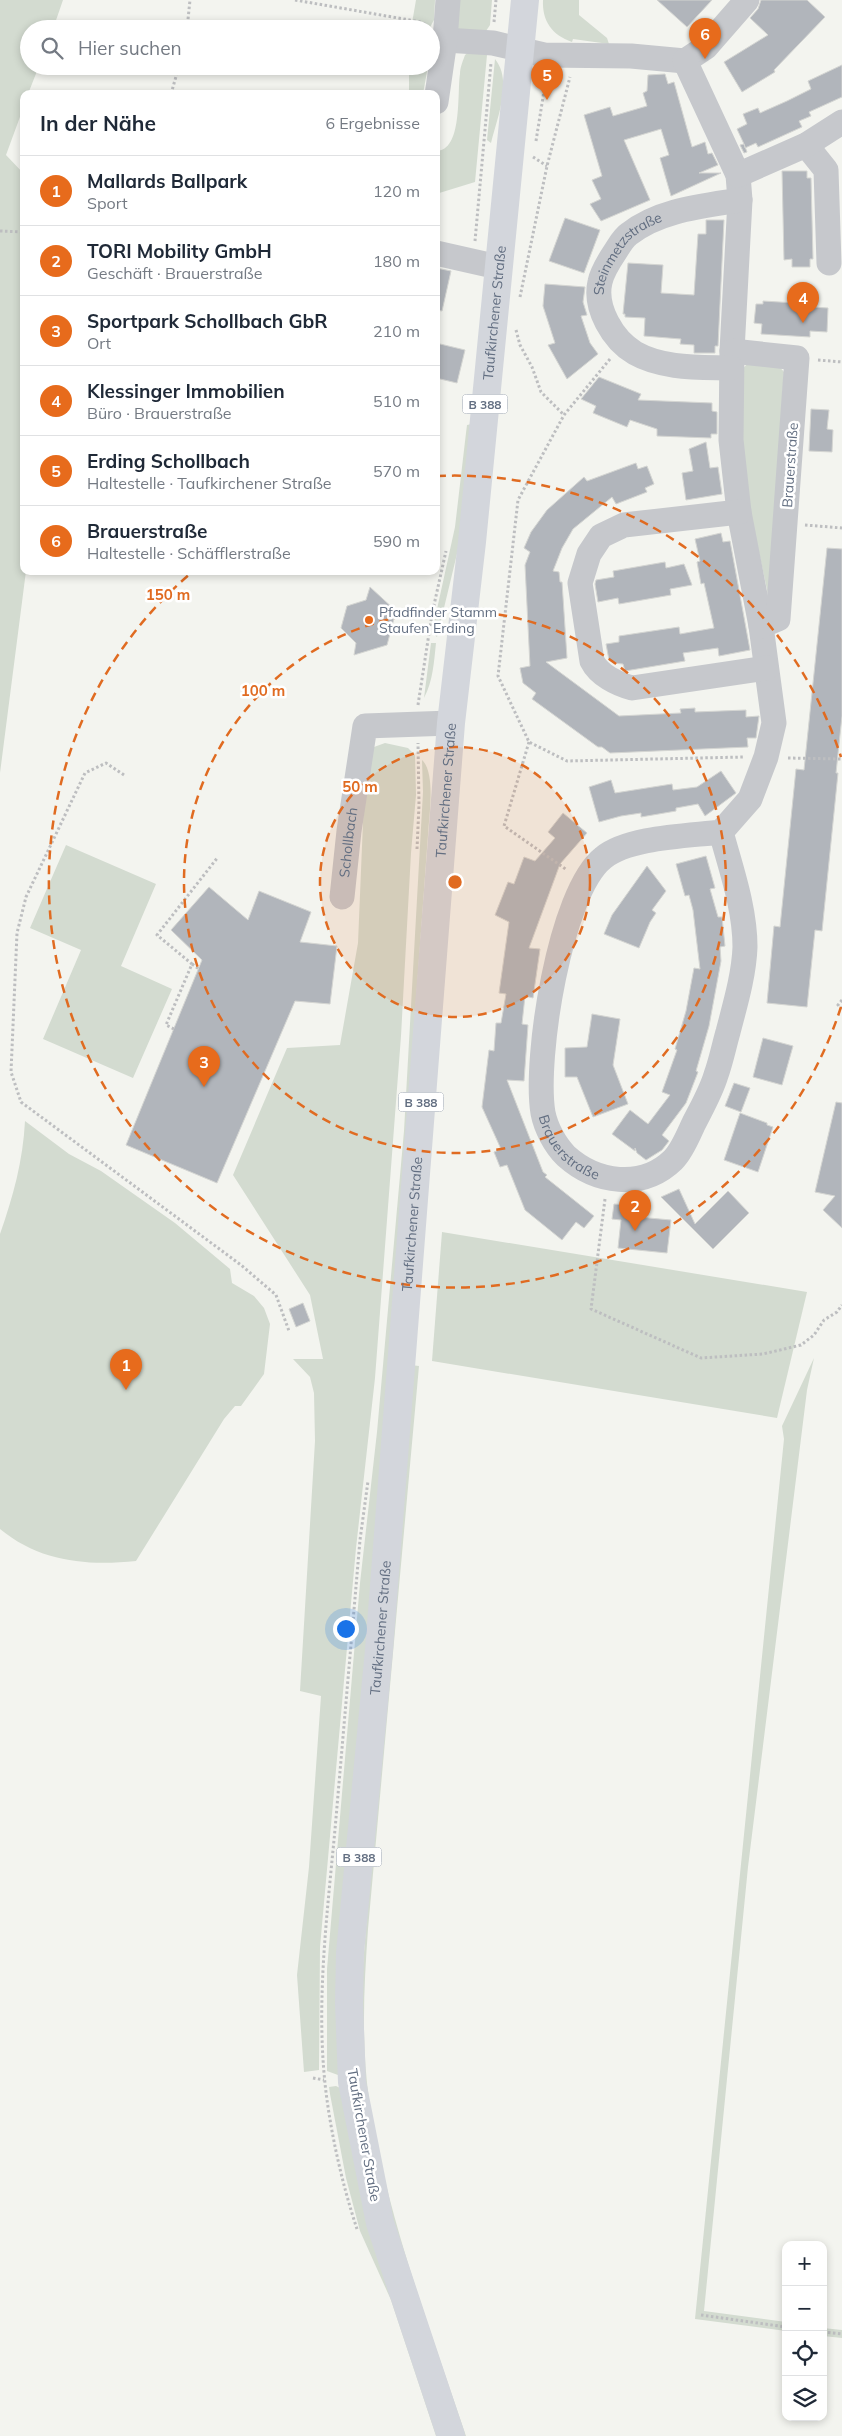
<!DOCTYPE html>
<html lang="de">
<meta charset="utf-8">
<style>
:root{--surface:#fff;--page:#f6f6f7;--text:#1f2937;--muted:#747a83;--line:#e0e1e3;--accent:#e76b1c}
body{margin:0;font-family:Mulish,sans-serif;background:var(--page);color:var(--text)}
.controls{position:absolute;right:15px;bottom:15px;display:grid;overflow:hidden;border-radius:10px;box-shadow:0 2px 8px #0003}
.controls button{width:45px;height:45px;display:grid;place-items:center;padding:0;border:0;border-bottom:1px solid var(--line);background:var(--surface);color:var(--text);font:25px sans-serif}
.you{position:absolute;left:345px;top:1628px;width:18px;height:18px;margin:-12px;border:4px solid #fff;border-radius:50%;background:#1a73e8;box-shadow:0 0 0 8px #1a73e833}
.badge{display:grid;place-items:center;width:32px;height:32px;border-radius:50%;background:var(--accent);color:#fff;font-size:16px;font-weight:700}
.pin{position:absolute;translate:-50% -41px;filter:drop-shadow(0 1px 2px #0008)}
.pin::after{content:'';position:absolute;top:26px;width:18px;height:15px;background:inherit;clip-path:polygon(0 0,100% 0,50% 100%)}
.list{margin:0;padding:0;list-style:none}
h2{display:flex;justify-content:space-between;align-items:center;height:65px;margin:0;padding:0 20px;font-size:21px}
h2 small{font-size:16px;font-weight:400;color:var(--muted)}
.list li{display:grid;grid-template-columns:32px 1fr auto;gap:15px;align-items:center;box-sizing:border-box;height:70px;padding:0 20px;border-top:1px solid var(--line)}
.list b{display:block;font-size:19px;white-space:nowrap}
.list p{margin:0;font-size:16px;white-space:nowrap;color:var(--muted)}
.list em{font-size:16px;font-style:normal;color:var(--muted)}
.icon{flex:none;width:28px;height:28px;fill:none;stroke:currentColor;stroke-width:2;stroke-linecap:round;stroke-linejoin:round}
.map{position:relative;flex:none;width:842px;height:2436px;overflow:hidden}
.search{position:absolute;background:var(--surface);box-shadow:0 2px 8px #0003;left:20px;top:20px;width:420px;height:55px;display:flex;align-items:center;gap:12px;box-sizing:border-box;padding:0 18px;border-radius:28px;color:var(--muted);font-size:19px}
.panel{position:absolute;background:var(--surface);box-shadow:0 2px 8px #0003;left:20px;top:90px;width:420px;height:485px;border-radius:10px}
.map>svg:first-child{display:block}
.green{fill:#d3dbd0}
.building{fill:#b1b5bb;stroke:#d4d5d2}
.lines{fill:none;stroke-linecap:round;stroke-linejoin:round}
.path{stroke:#bdbec0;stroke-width:3;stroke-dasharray:2.5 2.5;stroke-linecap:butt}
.minor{stroke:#c6c8cc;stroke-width:25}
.major{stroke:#d3d6dc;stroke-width:28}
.ring{fill:none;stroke:#e06b21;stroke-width:2.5;stroke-dasharray:9 6}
.poi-dot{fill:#e76b1c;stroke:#fff;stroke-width:2}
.labels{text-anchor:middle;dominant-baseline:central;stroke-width:5;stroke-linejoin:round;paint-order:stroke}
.shield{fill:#fff;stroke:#919aa7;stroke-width:1}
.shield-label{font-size:12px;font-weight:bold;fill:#626e81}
.street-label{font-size:14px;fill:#626e81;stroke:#fff}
.poi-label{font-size:14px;fill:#626e81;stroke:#fff;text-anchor:start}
.centre{fill:#e06b21;stroke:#fff;stroke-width:2.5}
.ring-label{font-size:15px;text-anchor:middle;font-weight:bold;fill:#e06b21;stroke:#fff;stroke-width:5;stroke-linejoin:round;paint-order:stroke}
</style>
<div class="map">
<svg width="842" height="2436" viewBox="0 0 842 2436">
<rect width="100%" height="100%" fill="#f3f4ef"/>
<g class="green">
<path d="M0,0h63l-10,29h-24v37h10l-11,28h-4v12l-18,49 18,19v397h2l-26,202z"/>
<path d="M416,0h19l-1,20 -5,9h-18z"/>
<path d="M455,0h37l-2,25 -4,6 -29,-1z"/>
<path d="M543,0h36v15l28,23 2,6 -36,-5 -1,3c-20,-7 -30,-21 -29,-42z"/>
<path d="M469,52l18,3 -12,127 -39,12v-43c27,0 21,-59 24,-77 0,-7 3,-13 5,-19z"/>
<path d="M495,59c18,22 2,59 -4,84l-4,-3z"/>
<path d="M409,66h19l-5,28h-14z"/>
<path d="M747,364l31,1 6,7 -15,227 -19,-88 -7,-61 -3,-78z"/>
<path d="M472,424l-10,109 -25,104 -5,-5 23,-105 11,-94 1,-8z"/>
<path d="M431,643h5c-2,19 -3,38 -12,55z"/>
<path d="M385,743l23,5 7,7 1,40 -5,58 -10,183 -26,342 -19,170 -36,399 -1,123 -15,2 -7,-97 12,-108 12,-171 -21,-5 15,-250 -1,-48 -4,-16 -17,-18h30l-13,-64 -77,-120 54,-127 53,-3 18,-102 7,-169 9,-27z"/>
<path d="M422,760c14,13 7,56 6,75l-90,1240 -11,-4v-102l33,-386 17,-151 27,-301 19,-339z"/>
<path d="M66,845l90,39 -35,82 51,23 -39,89 -90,-39 38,-89 -51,-22z"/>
<path d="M25,1121l44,33 32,17 74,52 55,46 2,14 22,13 10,12 6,16 -6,50 -23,32h-6l-11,13 -88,142c-49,5 -96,1 -136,-32v-295c13,-37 23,-73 25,-113z"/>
<path d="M442,1232l365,60 -30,126 -345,-57z"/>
<path d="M814,1358l-7,32 -59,477 -44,444 82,11v9l-91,-12 89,-880 -2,-13z"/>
<path d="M411,1365l8,1 -51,563c-4,56 -7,113 1,170 17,115 60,227 97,337h-4l-64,-194 -31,-133 -7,-107z"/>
<path d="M336,2086l8,4 96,346h-4l-45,-136 -31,-69 -14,-53 -16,-84 -1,-7z"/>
<path d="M823,2328l19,2v8l-19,-2z"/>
</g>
<g class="building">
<path d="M657,0h55l-25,27z"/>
<path d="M761,0h46l18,17 -51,53 1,2 -33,20 -18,-30 44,-27 -18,-17 8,-9z"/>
<path d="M842,65v32l-33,15 2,4 -12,5 3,6 -44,20 -2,-4 -11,5 -1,-4 3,8 -3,1 -4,-8 4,-1 -7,-15 10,-5 -4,-10 15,-6 2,5 27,-12 24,-12 -3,-8z"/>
<path d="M665,74l3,10 6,-2 18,65 13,-5 3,12 4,-1 6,12 -19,8h22l-50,23 -11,-38 9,-3 -8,-26 -37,11 26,60 -49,21 -11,-17 11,-5 -9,-19 10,-4 -18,-61 26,-8 3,9 34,-10 -4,-13 4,-2 1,-16z"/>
<path d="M782,171h25v7h4l2,81h-3v8h-18v-8l-8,1z"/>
<path d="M565,218l35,12 -16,43 -35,-12z"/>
<path d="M706,220h18l-6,126h-3v7h-21v-8l-14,-1 1,-5 -37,-3 1,-18 -20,-1v-3h-2l5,-51 35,2 -2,28 33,2 4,-61h8z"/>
<path d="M436,268l15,3 -9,40 -6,-1z"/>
<path d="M545,284l40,3 -2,15 4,13 -6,1 9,27 8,11 -31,25 -19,-34 7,-2 -12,-37z"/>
<path d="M763,301l49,3v3l16,1 -1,24 -17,-1v6l-49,-3 1,-10 -8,-1 2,-19h7z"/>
<path d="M436,343l29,7 -8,33 -21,-5z"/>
<path d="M599,377l42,17 -3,6 74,3v8l5,1v22h-6v4l-54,-2v-7l-27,-9 -3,7 -34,-14 3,-7 -15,-7z"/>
<path d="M811,409l18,1 -2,19 6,1 -1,22 -23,-1z"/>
<path d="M706,442l4,26 8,-1 4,27 -36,6 -4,-27 11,-2 -4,-22z"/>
<path d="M636,463l2,6 9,-3 7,18 -9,4 2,4 -31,12 -4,-7 -39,32 -11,19 -9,23 6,1 1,10h2l5,76 -21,4 73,54 62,-3 -1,-4 15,-1v4l51,-2v7l13,-1 -3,22h-9l1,9 -138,6 -8,-6h-4l-66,-48 4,-6 -13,-10 -3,-15 10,-2 -5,-101 5,-13 -6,-4 7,-16 16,-22 37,-33 3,4z"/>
<path d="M721,533l2,9 7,-1 20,109 -31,6 -1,-8 -35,5 2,8 -60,10 -2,-7 -10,-1 -4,-3 -3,-16 13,-2v-6l60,-9 1,7 34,-6 -10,-45 -3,1 -4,-22 3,-1 -5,-22z"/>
<path d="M827,548l15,1v167l-6,57h2l-16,158 -7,-1 -8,77 -40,-4 7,-77 6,1 16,-158 8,1z"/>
<path d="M665,562l1,6 18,-4 8,21 -22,4 1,6 -52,9 -1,-6 -20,4 -3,-18 1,-4 18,-3 -1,-6z"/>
<path d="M370,587l26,24 -9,34 -33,10 2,-12 -15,-15 6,-22 19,-6z"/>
<path d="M721,771l15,22 -31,23 -7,-12 -22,4v3l-35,6v-4l-20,3 -22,6 -10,-35 22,-7 4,13 57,-9 1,6 24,-3z"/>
<path d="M563,813l24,20 -27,31 -31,84 11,1 -7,49 -8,-2 -3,28 6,1 -4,56 -17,-1 36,92 4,3 -2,2 49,39 -10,12 -8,-6 -14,18 -37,-30 -18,-45 -7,2 -6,-15 7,-3 -19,-42 7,-57 5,1 2,-28h5l5,-29 -7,-1 10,-71 -14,-7 13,-33 6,2 10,-27 11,4 20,-23 -7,-6z"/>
<path d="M706,856l9,32 -5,1 8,28h4l3,29 -5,1 1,14 -12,65 -13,45 2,1 -12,31 -24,32 7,6 -7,9 -16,10 -9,-7 -2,-5v3l-23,-17 18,-24 18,14 22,-29 -8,-3 15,-42 -2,-1 11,-38 8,-43 6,1 -7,-59 -4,-15 -4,1 -9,-32z"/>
<path d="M647,866l19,25 -14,19 4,3 -6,9 -11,26 -35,-14 8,-19z"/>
<path d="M209,887l39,33 11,-29 52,21 -11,30 37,4 -7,58 -35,-3 -78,182 -91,-38 76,-185 -31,-30z"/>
<path d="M592,1014l28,5 -7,46 15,39 -35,13 -16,-40h-12v-29l22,-1z"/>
<path d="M763,1038l30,8 -11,39 -29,-8z"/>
<path d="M734,1083l16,5 -9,24 -16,-6z"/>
<path d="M836,1102l6,1v125l-19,-18 12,-14 -20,-4z"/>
<path d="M740,1113l27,10v2l6,2 -15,45 -34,-12z"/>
<path d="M679,1189l16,35 33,-33 21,22 -36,36 -52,-52z"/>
<path d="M614,1204l15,1 -2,11 44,4 -4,33 -49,-5 3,-28 -9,-1z"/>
<path d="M303,1303l7,18 -14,6 -7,-18z"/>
</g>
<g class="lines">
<g class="path">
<path d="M295,0l126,22 5,3"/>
<path d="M494,22l2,-22"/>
<path d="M187,29l3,-29"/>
<path d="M171,94l8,-28"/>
<path d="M536,141l8,-50 9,-15"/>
<path d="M533,157l14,9"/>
<path d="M0,231l24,1"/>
<path d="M475,241l16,-178"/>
<path d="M520,297l27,-131 23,-89"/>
<path d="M516,330l4,15 12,22 9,25 23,23"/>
<path d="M610,359l-46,56 -46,85 -20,176 31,66 38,19 177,-4"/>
<path d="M818,360l24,2"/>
<path d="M805,525l37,3"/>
<path d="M418,705l14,-91 14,-63"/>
<path d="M529,742l-25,84 63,44"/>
<path d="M788,758l54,1"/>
<path d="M124,775l-18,-12 -21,10 -59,124 -9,36 -6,139 10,30 220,163 35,30 13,36"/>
<path d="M417,849l2,-44 -1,-62"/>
<path d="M192,964l7,5"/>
<path d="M842,1000l-4,5 4,3"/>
<path d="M174,1029l-8,-4 26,-61 -35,-29 61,-78"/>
<path d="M605,1199l-14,110 110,49 62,-4 38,-9 13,-10 10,-15 13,-8 5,-7"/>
<path d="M313,2078l11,2"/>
<path d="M357,2229c-17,-51 -31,-116 -34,-170 -5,-80 6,-161 13,-241 8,-93 16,-185 24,-278l8,-59"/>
<path d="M701,2315l85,12"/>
<path d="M823,2332l19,2"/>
</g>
<g class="minor">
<path d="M445,40l48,3 51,12 87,1 54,5 21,-14 41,-47"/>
<path id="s1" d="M685,61l53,114 2,25 -8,151 -1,89 8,72 22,114 13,97 -8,34 -16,42 -29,33c-32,4 -93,5 -118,26 -43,34 -69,201 -60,255 3,15 12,32 23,43 30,27 76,34 107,4 9,-9 15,-24 20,-35 8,-16 18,-33 23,-50 5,-14 8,-29 12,-43 7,-27 16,-57 17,-85 0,-39 -14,-78 -24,-115"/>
<path d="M436,102l9,-62 3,-40"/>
<path d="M806,145l20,25 3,93"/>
<path d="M738,175l68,-30 36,-23"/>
<path d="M436,253l62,14"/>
<path d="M732,351l65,7 -19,261 -17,7"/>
<path id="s2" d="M731,368c-31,-1 -68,1 -96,-15 -22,-13 -41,-45 -35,-71 2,-10 9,-21 15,-30 4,-6 8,-14 14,-18 30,-24 74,-28 111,-34"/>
<path d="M739,512l-115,13 -23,11 -12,18 -9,29 12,78c7,14 25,23 40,27l134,-20"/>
<path id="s3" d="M342,897l7,-66 16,-105 86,-3"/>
</g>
<path class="major" id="s4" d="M451,2436l-71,-213 -28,-141 -3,-79 1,-50 29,-303 72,-927 21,-181 53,-542"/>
</g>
<circle cx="455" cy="882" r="135" fill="#e06b21" fill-opacity=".12"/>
<g class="ring">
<circle cx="455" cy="882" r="135"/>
<circle cx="455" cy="882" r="271"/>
<path d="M841 1007A406 406 0 1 1 191 573M437 476A406 406 0 0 1 841 757"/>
</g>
<circle class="poi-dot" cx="369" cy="620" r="5"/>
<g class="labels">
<g class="shield">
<rect x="462.5" y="394.5" width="45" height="19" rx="4"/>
<rect x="398.5" y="1092.5" width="45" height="19" rx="4"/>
<rect x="336.5" y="1847.5" width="45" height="19" rx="4"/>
</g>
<g class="shield-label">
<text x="485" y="404">B 388</text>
<text x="421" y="1102">B 388</text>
<text x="359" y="1857">B 388</text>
</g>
<g class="street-label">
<text stroke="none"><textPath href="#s2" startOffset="222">Steinmetzstraße</textPath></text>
<text stroke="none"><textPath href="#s4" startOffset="2144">Taufkirchener Straße</textPath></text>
<text transform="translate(790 465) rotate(-86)">Brauerstraße</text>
<text stroke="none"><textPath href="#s4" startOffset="1664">Taufkirchener Straße</textPath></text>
<text stroke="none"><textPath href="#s3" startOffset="55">Schollbach</textPath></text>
<text stroke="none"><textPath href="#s1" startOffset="1236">Brauerstraße</textPath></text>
<text stroke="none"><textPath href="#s4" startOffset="1229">Taufkirchener Straße</textPath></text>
<text stroke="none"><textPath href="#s4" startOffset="824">Taufkirchener Straße</textPath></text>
<text transform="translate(364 2135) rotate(80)">Taufkirchener Straße</text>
</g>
<g class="poi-label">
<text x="379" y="612">Pfadfinder Stamm<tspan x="379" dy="16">Staufen Erding</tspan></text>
</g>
</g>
<circle cx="455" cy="882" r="8" class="centre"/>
<g class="ring-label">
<text x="168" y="600">150 m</text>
<text x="263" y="696">100 m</text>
<text x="360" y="792">50 m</text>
</g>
</svg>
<div class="controls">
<button>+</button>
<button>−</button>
<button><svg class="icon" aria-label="locate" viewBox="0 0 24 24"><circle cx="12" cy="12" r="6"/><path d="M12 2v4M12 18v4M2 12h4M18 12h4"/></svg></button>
<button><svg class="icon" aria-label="layers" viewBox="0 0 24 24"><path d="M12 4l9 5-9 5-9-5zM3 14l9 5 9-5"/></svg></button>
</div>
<div class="you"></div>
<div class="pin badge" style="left:126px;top:1390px">1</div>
<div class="pin badge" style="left:635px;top:1231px">2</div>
<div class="pin badge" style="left:204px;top:1087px">3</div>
<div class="pin badge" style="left:803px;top:323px">4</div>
<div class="pin badge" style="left:547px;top:100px">5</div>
<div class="pin badge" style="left:705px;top:59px">6</div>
<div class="search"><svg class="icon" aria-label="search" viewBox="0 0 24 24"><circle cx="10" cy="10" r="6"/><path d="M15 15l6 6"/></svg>Hier suchen</div>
<section class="panel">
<h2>In der Nähe<small>6 Ergebnisse</small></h2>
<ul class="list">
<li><span class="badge">1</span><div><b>Mallards Ballpark</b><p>Sport</p></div><em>120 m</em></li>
<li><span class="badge">2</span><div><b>TORI Mobility GmbH</b><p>Geschäft · Brauerstraße</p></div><em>180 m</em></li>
<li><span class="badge">3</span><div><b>Sportpark Schollbach GbR</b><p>Ort</p></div><em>210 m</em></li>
<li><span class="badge">4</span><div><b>Klessinger Immobilien</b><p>Büro · Brauerstraße</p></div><em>510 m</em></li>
<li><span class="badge">5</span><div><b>Erding Schollbach</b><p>Haltestelle · Taufkirchener Straße</p></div><em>570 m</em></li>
<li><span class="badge">6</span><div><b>Brauerstraße</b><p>Haltestelle · Schäfflerstraße</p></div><em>590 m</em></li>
</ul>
</section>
</div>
